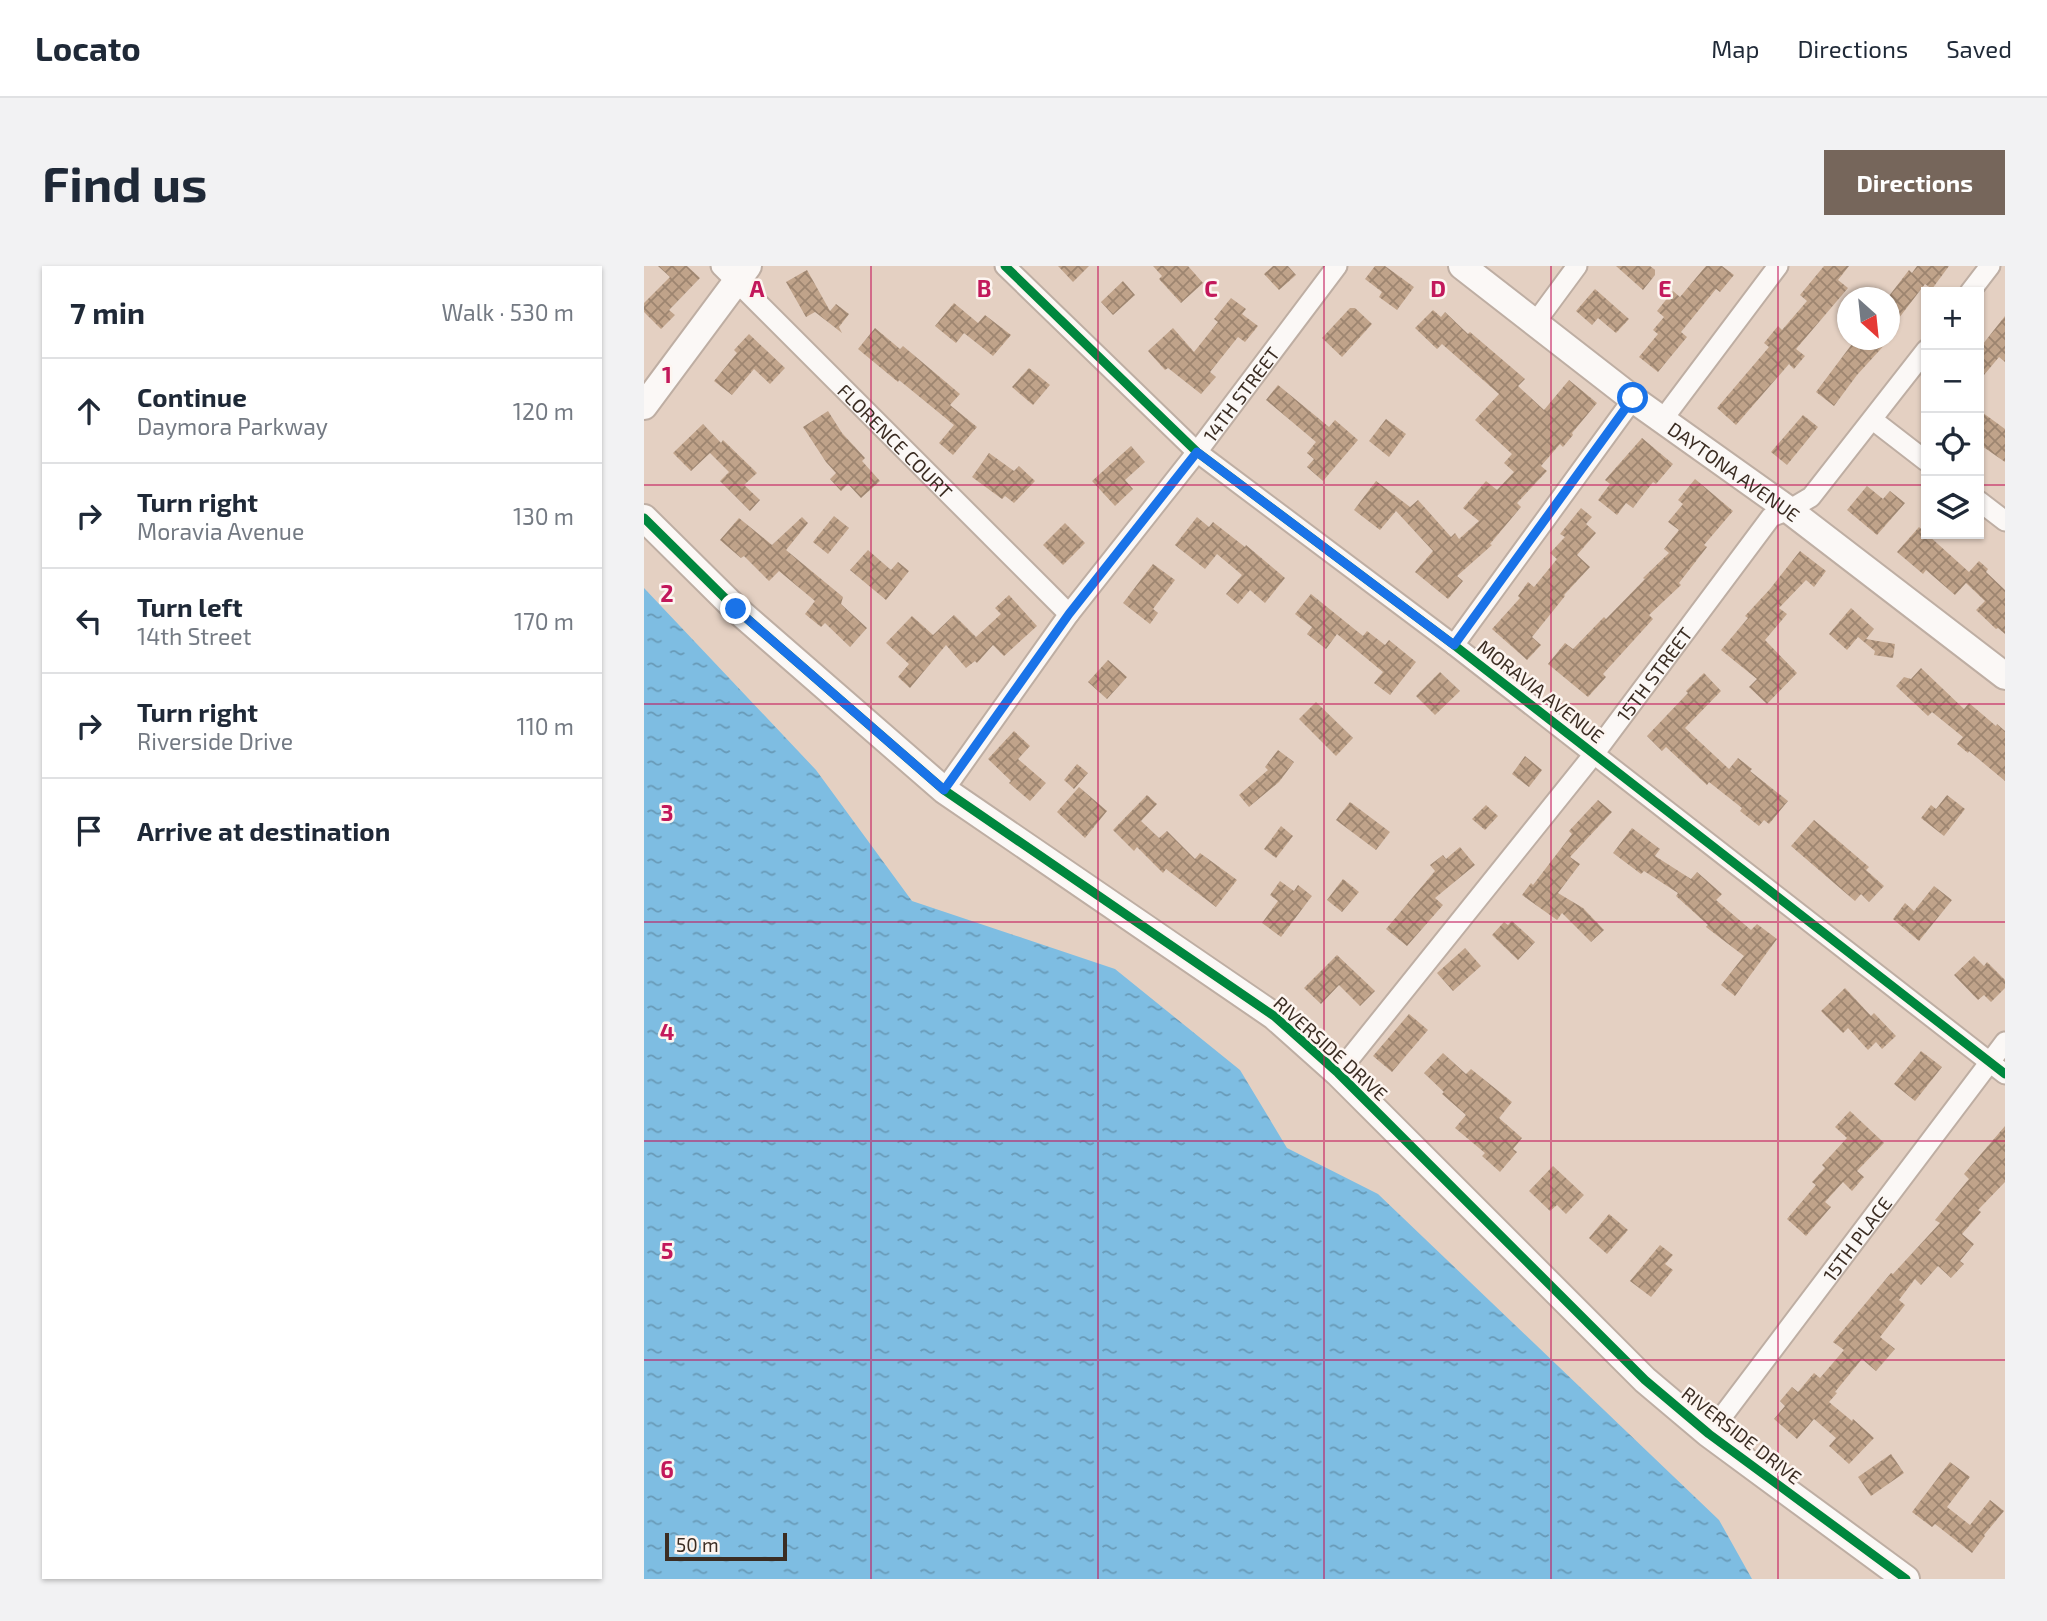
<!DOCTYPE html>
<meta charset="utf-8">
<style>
:root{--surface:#fff;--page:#f2f2f3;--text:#1f2937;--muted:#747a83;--line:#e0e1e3;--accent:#76665b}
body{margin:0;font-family:"Exo 2",sans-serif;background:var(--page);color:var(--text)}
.controls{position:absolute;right:21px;top:21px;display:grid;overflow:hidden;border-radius:0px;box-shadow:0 2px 5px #0004}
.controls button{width:63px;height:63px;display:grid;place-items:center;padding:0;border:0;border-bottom:2px solid var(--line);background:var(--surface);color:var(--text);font:35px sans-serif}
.compass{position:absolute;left:1193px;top:21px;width:63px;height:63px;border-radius:50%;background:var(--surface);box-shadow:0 2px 5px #0004;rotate:153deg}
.scale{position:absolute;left:21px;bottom:18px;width:122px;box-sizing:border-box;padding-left:7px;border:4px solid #3b2d23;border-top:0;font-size:19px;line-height:24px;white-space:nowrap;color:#3b2d23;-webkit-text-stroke:5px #fdf5f0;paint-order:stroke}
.stop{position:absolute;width:21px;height:21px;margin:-16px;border:5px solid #1a73e8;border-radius:50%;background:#fff}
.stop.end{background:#1a73e8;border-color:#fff;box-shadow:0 2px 7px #0008}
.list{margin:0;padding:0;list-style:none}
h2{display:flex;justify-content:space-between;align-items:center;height:91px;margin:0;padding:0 28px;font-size:30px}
h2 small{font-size:23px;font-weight:400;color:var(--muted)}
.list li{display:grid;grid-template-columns:46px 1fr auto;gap:21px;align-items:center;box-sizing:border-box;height:105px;padding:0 28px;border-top:2px solid var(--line)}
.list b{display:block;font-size:26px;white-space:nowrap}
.list p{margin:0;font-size:23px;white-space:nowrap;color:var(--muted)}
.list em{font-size:23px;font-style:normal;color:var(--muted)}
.icon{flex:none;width:38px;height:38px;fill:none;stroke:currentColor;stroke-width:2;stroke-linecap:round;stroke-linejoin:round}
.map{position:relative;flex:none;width:1361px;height:1313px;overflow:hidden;border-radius:0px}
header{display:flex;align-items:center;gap:42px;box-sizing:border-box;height:98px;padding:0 35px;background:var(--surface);border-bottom:2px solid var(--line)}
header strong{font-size:33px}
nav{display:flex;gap:38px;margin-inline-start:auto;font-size:24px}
.intro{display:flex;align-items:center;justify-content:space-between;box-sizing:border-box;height:168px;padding:0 42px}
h1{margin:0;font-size:49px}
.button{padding:18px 32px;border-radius:0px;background:var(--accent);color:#fff;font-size:24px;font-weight:700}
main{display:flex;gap:42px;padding:0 42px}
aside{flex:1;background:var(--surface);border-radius:0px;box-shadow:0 2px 5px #0004}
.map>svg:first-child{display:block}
.water{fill:url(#water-ripples)}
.building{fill:url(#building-cross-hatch)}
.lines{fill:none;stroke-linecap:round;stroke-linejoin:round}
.street-casing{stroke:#beaea3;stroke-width:23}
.secondary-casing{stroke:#beaea3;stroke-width:30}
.street{stroke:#fbf8f6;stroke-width:19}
.secondary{stroke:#fbf8f6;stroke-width:26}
.cycleway-casing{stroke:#fdf5f0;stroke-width:13}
.cycleway{stroke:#00873e;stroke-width:9}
.route{stroke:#1a73e8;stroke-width:9}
.grid{fill:none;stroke:#c2185b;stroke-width:2;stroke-opacity:0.55}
.labels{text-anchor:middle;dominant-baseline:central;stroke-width:5;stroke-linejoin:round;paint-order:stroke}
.street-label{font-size:19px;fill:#3b2d23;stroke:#fdf5f0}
.grid-label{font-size:23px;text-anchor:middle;font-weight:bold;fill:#c2185b;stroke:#fdf5f0;stroke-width:5;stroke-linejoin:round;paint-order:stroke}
</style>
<header>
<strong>Locato</strong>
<nav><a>Map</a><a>Directions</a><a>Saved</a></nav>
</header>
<div class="intro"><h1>Find us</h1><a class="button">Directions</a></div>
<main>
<aside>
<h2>7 min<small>Walk · 530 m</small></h2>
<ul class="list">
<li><svg class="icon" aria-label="ahead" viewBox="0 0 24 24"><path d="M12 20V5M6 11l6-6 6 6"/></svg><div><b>Continue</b><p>Daymora Parkway</p></div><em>120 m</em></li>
<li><svg class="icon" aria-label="right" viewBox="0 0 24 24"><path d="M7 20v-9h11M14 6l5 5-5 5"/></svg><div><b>Turn right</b><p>Moravia Avenue</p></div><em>130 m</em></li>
<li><svg class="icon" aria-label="left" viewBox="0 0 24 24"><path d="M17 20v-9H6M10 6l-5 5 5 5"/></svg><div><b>Turn left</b><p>14th Street</p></div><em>170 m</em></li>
<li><svg class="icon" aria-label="right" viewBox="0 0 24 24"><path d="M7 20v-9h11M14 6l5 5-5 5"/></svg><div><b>Turn right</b><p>Riverside Drive</p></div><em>110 m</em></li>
<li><svg class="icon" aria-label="arrive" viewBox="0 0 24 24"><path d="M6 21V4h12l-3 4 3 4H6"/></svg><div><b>Arrive at destination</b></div></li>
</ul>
</aside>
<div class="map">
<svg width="1361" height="1313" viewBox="0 0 1361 1313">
<defs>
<pattern id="water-ripples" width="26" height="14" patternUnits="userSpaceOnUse" patternTransform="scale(1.75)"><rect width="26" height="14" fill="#7ebde2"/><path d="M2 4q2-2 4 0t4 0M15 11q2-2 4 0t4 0" fill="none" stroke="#689ab7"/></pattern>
<pattern id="building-cross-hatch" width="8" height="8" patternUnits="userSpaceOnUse" patternTransform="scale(1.75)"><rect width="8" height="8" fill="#c0a38a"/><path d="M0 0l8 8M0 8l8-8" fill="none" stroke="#9d8570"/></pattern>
</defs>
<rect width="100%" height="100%" fill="#e4d0c2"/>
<path class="water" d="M0,322l172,182 96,131 203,68 125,101 47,78 91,46 341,326 33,59h-1108z"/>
<g class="building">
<path d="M14,0h29l13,12 -31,32 6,5 -14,14 -17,-17v-9l26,-26z"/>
<path d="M414,0h31l-16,16z"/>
<path d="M509,0h35l15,17 -22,20 -22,-24 3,-3z"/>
<path d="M629,0h15l8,9 -17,15 -15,-16z"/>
<path d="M731,0h10l29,21 -17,23 -18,-13 3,-5 -17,-13z"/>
<path d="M972,0h34l5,4v5l-12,15z"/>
<path d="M1062,0h16l12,9 -14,17 -4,-3 -35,43 6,5 -29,35 -19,-15 19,-23 -5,-4 11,-13 -7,-6 16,-20 7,6z"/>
<path d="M1180,0h25l-11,14 10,8 -52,61 9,7 -11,13 -5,-5 -53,61 -19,-17 52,-61 -5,-4 14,-17 4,4 25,-29 -7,-6z"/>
<path d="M1273,0h32l-17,23 -7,-5 -36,47v-35l20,-26 3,3z"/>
<path d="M163,4l23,41 6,-7 13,10 -10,13 3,6 -27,-21 -9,5 -20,-35z"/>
<path d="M479,15l12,14 -22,20 -12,-13z"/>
<path d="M951,23l34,30 -13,14 -18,-15 -6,7 -16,-14z"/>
<path d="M587,32l15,11 -4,5 16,12 -13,16 -7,-5 -28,35 6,5 -15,17 -33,-26 -3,2 -17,-19 25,-23 21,24 24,-30 -4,-3z"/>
<path d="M310,37l24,20 7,-8 26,20 -18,21 -29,-23 -8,10 -21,-17z"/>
<path d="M706,42h5l17,16 -30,33 -20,-19z"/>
<path d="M789,44l8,7 4,-5 23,22 2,-2 55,47 -7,7 26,24 25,-30 28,23 -25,30 1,2 -10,12 -3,-3 -19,22 6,5 -30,32 4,4 -31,37 2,1 -35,31 6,5 -15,18 -33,-27 18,-21 -37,-40 -16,19 -26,-20 22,-29 34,26 8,-7 33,37 4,-4 4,6 20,-18 -16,-13 23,-27 11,9 17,-18 -10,-9 8,-9 -37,-34 24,-26 -57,-50 -5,5 -22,-21z"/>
<path d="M1361,50v46l-6,-5 -20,24v-32z"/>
<path d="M231,62l25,21 3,-3 57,48 -10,11 27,22 -24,28 -14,-12 15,-18 -55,-45 -1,2 -40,-33z"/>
<path d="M105,68l36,34 -15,16 -16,-15 -22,26 -18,-14 23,-28 -3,-3z"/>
<path d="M1211,74h34l-32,35 -23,31 -18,-14z"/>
<path d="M385,102l21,17 -17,20 -21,-18z"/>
<path d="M634,119l51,42 6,-7 23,20 -35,41 -16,-14 7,-8 -7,-6 9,-11 -50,-42z"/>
<path d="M1335,144l26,19v33l-26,-18z"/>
<path d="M184,145l14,22 23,25 -3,3 18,20 -19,17 -13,-14 -7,7 -11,-12 6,-6 -10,-11 -23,-35z"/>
<path d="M1159,149l15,12 -31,38 -16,-13z"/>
<path d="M742,153l20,15 -17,23 -20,-16z"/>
<path d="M59,158l18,19 2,-3 34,33 -13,12 16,15 -10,11 -30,-30 9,-9 -19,-19 -19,18 -18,-18z"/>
<path d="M998,172l31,26 -17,20 -3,-2 -20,26 -7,-5 -9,12 -19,-15 12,-16 -5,-4z"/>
<path d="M487,180l14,16 -20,18 8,9 -18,17 -23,-25z"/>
<path d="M345,187l25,18 5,-5 16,15 -21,22 -9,-7 -3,3 -30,-22z"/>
<path d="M1051,213l38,32 -29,34 3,2 -28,36 2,2 -32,30 4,4 -50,55 3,3 -18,20 -40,-33 17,-21 8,6 31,-32 2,2 39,-40 -2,-1 26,-25 -5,-4 15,-19 -11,-8 15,-18 -5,-4z"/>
<path d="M1223,220l16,13 7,-8 15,12 -28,32 -30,-25z"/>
<path d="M937,242l11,9 -6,7 10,9 -19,22 13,12 -26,28 1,1 -33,41 9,8 -14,15 -35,-31 28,-31 -2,-2 10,-14 6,5 23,-28 -7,-6 15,-16 -5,-3z"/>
<path d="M190,250l15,12 -21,26 -15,-12z"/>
<path d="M158,251l6,6 -22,27 57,47 -2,7 26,24 -17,19 -25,-24 -4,4 -16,-13 10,-13 -36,-30 -10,10 -25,-25 -3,2 -21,-18 19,-22 33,27z"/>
<path d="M553,251l12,10 4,-5 32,25 1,-2 39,33 -20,25 -15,-13 -12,14 -12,-10 16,-19 -25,-21 -12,15 -30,-24z"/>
<path d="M421,257l20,20 -22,22 -20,-20z"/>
<path d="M1275,261l50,45 10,-11 9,8 -2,3 19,18v44l-7,-6 -2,1 -20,-19 9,-9 -19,-18 -11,12 -29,-25 -3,4 -26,-22z"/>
<path d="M224,284l23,20 7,-8 11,9 -23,29 -36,-30z"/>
<path d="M1156,285l26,20 -12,16 -8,-7 -27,28 8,6 -22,26 32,33 -30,31 -18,-17 8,-8 -36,-29 27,-32 -3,-2 25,-27z"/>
<path d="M509,298l22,16 -22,29 5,4 -8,11 -27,-21z"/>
<path d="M667,328l52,42 4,-5 18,14 4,-5 27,22 -26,33 -16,-12 9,-11 -46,-38 -11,15 -19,-15 5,-7 -17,-13z"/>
<path d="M365,329l28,31 -33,30 -11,-11 -16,18 -2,-2 -9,7 -20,-23 -36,43 -12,-11 11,-13 -23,-21 26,-27 21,19 21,-20 22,22 25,-23 -6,-6z"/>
<path d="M1207,342l23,21 -8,10 29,5 -2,14 -19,-3 1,-4 -17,-14 -11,13 -18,-16z"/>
<path d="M464,394l19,17 -20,22 -19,-17z"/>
<path d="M1277,402l43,41 5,-6 27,23 1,-2 8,7v50l-36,-30 -1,2 -11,-9 6,-7 -31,-25 -4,4 -32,-30 8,-9 7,2z"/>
<path d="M796,406l20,19 -25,24 -19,-19z"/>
<path d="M1060,407l17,18 -36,37 44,41 9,-11 14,11 -2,2 38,30 -19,23 -5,-4 -5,6 -19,-15 2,-3 -33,-26 -2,3 -41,-38 -4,4 -15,-15 41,-43 -2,-2z"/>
<path d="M672,436l37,36 -17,18 -37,-37z"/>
<path d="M370,465l16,15 -12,13 28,24 -16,18 -21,-18 2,-2 -23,-22z"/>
<path d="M634,484l16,12 -15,20 -30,25 -10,-12 29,-25 -3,-3z"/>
<path d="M881,490l17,14 -13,17 -17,-13z"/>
<path d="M433,498l11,9 -14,16 -10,-9z"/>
<path d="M435,521l28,24 -22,27 -28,-26z"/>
<path d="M503,529l10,9 -16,17 18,17 8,-7 28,28 5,-6 37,27 -21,27 -50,-38 -3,4 -26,-26 -3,4 -21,-21z"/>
<path d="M1303,529l18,14 -21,27 -23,-18 10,-13 5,4z"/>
<path d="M954,534l14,12 -42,45 10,7 -22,29 25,15 21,22 -13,12 -29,-29 -5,7 -35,-25 9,-12 2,2 39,-51 -3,-3z"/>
<path d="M706,536l40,30 -14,18 -40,-30z"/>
<path d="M842,539l12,11 -13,14 -13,-11z"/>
<path d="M1170,554l55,47 -3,3 18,16 -15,16 -8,-8 -6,7 -64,-55z"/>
<path d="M637,560l12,10 -17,22 -12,-9z"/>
<path d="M988,562l28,21 -5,7 36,23 6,-7 25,22 -6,6 35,30 6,-6 20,15 -42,57 -14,-11 23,-29 -38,-29 2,-2 -32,-29 2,-3 -34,-22 -3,3 -28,-21z"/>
<path d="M816,581l15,18 -40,33 8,7 -36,41 -21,-17 49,-58 -5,-6 13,-10 3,4z"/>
<path d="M699,613l16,13 -17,20 -15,-12z"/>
<path d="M636,615l14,10 4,-6 14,11 -31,41 -19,-14 16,-22 -8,-6z"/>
<path d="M1290,620l18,14 -33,41 -26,-22 12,-16 9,8z"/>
<path d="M868,655l23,21 -17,18 -26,-25 12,-13 4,3z"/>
<path d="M821,682l16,18 -28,25 -16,-18z"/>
<path d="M693,689l38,36 -15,15 -21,-21 -18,19 -17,-16z"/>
<path d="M1330,690l10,10 3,-4 18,18v8l-14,14 -7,-7 -6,5 -24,-25z"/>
<path d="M1201,722l26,28 3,-3 22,23 -14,13 -6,-7 -8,8 -20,-22 -5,5 -22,-22z"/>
<path d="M765,748l19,16 -36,42 -19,-16z"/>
<path d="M1277,785l21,16 -27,34 -21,-17z"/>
<path d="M799,787l23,21 5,-5 41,33 -13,16 23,20 -9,11 4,3 -17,20 -18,-16 3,-3 -30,-25 11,-13 -24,-21 2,-2 -20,-19z"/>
<path d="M1206,845l34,32 -27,28 7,6 -12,14 -9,-9 -18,20 6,5 -25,29 -19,-17 29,-34 -4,-3 13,-14 -3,-3 25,-27 -12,-11z"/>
<path d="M1361,860v56l-27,28 3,2 -19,22 12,10 -14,17 4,3 -13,14 -13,-12 -17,19 -6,-6 -16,21 6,5 -25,32 15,12 -19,22 -14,-12 -27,33 2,1 -8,9 23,19 1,-2 21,19 -25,26 -20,-18 7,-8 -22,-19 -17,20 -23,-20 11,-13 -5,-5 12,-14 6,5 16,-19 6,5 24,-28 -11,-8 58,-69 2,1 47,-51 -5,-3 34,-41 -5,-5z"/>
<path d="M909,900l31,29 -18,19 -9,-9 -7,6 -21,-20z"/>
<path d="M965,948l19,16 -21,24 -18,-16z"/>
<path d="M1016,979l13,10 -8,9 8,6 -22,27 -21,-16z"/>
<path d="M1247,1188l13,19 -33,23 -13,-19z"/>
<path d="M1306,1196l20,15 -23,30 23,18 20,-25 14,11 -20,24 1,1 -13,17 -37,-29 -3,3 -20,-15z"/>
</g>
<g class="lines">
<defs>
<g id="street">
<path id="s1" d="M77,0l348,348"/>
<path d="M361,0l192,186 257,193 551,429"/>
<path d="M1326,26l20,-26"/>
<path d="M891,57l42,-57"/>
<path d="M1019,153l115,-153"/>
<path d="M1229,154l53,41"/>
<path d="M1335,235l26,20"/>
<path d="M810,379l179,-246"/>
<path id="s2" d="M300,524l125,-176 128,-162 140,-186"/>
<path id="s3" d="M694,807l256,-319 177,-237 18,-7 22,-13 115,-147"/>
<path id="s4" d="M1065,1168l296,-392"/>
</g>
<g id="secondary">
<path id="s5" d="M818,0l171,133 156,111 216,166"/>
<path d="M0,140l104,-140"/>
<path d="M0,252l92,91 208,181 330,226 64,57 307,307 64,54 197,145"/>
</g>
</defs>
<use href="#street" class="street-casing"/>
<use href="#secondary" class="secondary-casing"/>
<use href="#street" class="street"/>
<use href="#secondary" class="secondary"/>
<defs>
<g id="cycleway">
<path d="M361,0l192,186 257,193 551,429"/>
<path d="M0,252l92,91 208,181 330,226 64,57 307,307 64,54 197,145"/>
</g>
</defs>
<use href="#cycleway" class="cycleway-casing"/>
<use href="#cycleway" class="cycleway"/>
</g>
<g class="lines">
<path class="route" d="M92,343l208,181 125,-176 128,-162 257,193 179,-247"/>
</g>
<path class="grid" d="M227,0v1313M454,0v1313M680,0v1313M907,0v1313M1134,0v1313M0,219h1282M1335,219h26M0,438h1361M0,656h1361M0,875h1361M0,1094h1361"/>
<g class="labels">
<g class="street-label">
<text stroke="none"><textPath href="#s2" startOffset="495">14TH STREET</textPath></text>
<text stroke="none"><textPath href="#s1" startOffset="247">FLORENCE COURT</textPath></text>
<text stroke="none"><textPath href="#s5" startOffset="341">DAYTONA AVENUE</textPath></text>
<text stroke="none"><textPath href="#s3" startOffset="509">15TH STREET</textPath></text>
<text transform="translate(897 425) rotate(38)">MORAVIA AVENUE</text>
<text transform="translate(687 782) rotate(42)">RIVERSIDE DRIVE</text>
<text stroke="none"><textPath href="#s4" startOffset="245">15TH PLACE</textPath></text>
<text transform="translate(1098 1169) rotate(38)">RIVERSIDE DRIVE</text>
</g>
</g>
<g class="grid-label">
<text x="113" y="31">A</text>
<text x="340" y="31">B</text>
<text x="567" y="31">C</text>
<text x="794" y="31">D</text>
<text x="1021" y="31">E</text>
<text x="23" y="117">1</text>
<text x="23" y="336">2</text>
<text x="23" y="555">3</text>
<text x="23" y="774">4</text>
<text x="23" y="993">5</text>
<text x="23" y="1212">6</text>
</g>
</svg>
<div class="controls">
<button>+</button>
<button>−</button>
<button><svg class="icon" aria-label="locate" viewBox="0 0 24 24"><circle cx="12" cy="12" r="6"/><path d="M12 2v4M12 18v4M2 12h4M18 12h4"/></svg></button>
<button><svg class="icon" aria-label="layers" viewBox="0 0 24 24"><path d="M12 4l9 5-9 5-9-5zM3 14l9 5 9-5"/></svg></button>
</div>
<svg class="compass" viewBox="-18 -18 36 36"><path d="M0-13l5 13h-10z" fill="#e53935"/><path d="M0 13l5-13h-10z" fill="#747a83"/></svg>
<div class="scale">50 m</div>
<div class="stop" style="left:989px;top:132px"></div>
<div class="stop end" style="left:92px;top:343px"></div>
</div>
</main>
